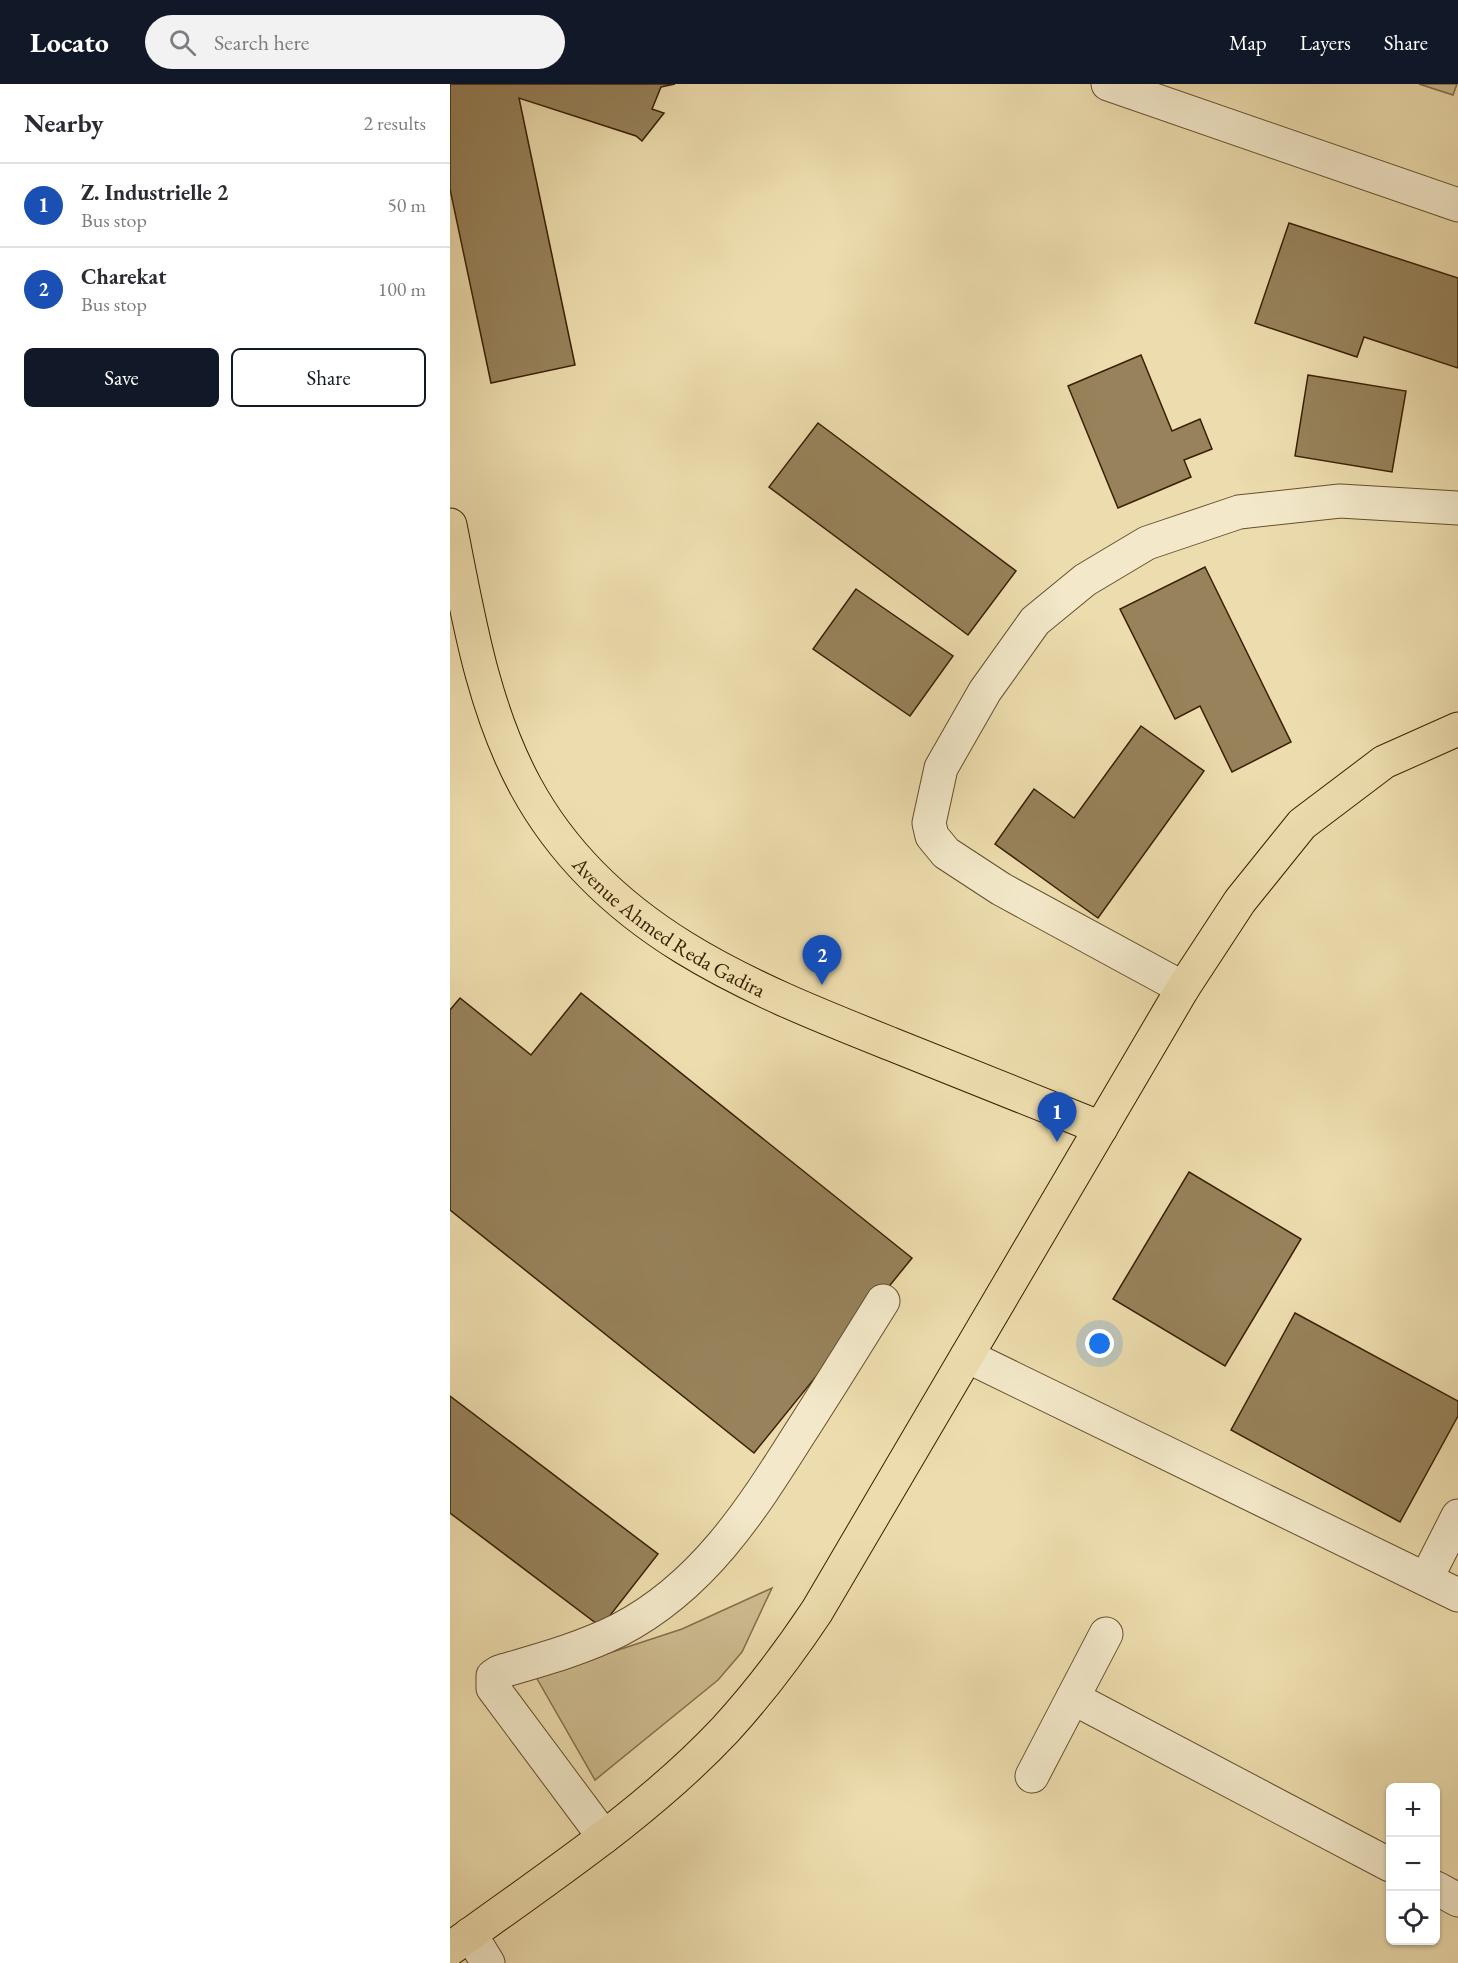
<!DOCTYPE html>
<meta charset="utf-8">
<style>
:root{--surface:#fff;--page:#f2f2f3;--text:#2b2b33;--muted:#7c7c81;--line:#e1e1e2;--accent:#111827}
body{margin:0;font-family:"EB Garamond",serif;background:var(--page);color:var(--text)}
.controls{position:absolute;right:18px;bottom:18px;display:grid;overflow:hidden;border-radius:9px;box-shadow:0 2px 4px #0004}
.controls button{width:54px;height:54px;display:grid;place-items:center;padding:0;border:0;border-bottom:2px solid var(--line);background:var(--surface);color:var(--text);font:30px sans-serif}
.you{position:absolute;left:650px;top:1260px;width:21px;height:21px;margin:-15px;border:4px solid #fff;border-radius:50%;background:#1a73e8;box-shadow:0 0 0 9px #1a73e833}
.badge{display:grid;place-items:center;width:39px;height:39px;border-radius:50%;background:var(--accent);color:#fff;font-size:20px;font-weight:700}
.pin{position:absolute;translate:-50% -50px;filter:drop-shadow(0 2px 3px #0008)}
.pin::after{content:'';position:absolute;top:32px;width:21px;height:18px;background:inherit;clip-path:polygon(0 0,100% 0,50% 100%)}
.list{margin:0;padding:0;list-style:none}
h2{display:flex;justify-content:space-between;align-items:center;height:78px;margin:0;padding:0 24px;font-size:26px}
h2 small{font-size:20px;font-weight:400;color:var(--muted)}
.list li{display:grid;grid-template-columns:39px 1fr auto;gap:18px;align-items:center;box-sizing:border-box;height:84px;padding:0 24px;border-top:2px solid var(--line)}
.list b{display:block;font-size:22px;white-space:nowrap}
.list p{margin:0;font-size:20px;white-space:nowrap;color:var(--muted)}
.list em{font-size:20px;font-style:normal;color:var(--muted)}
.actions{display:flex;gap:12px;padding:18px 24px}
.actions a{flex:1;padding:14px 0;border:2px solid var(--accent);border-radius:9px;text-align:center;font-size:21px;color:var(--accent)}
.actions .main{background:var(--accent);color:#fff}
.icon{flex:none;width:33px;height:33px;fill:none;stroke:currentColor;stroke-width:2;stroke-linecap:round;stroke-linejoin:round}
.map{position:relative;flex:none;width:1008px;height:1879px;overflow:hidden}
header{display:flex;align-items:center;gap:36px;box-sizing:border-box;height:84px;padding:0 30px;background:var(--accent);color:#fff}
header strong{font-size:28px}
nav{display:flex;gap:33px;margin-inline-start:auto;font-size:21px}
.search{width:420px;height:54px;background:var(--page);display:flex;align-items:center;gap:15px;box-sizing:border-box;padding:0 21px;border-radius:33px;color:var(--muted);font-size:22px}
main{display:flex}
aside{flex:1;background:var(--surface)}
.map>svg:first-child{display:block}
.green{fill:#cebd91;stroke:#846e4a;stroke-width:1.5}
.building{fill:#97825b;stroke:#392002;stroke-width:1.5}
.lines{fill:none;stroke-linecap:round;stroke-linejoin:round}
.minor-casing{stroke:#664f2d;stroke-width:35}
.major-casing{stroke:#392002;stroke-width:35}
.minor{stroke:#f3e9ca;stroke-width:33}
.major{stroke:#edddae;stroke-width:33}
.labels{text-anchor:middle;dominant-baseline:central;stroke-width:4.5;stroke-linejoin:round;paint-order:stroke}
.street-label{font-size:21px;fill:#392002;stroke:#f3e9ca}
</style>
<header>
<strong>Locato</strong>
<div class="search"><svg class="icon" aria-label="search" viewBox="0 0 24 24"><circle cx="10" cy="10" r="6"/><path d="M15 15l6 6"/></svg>Search here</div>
<nav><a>Map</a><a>Layers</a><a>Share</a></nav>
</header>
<main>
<aside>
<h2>Nearby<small>2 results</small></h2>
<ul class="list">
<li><span class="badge" style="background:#1a4fb4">1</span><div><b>Z. Industrielle 2</b><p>Bus stop</p></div><em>50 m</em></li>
<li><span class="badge" style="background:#1a4fb4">2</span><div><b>Charekat</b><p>Bus stop</p></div><em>100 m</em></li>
</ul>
<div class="actions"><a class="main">Save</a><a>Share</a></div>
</aside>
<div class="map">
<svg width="1008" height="1879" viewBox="0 0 1008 1879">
<rect width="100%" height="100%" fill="#edddae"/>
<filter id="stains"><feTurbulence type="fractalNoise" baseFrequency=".00333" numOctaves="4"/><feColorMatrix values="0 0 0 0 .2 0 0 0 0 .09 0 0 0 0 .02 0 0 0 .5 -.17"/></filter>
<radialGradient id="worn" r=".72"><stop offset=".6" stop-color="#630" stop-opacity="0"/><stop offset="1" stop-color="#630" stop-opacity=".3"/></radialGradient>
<g class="green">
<path d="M969,0h38l-4,11z"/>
<path d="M322,1504l-30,64 -24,28 -123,100 -59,-103 146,-48z"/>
</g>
<g class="building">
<path d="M0,0h225l-14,3 -9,22 12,4 -22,28 -6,-5 -117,-38 56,267 -84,18 -41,-194z"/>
<path d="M839,139l169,55v90l-94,-31 -7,20 -102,-34z"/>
<path d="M691,271l31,76 28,-12 12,30 -28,11 7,17 -73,31 -50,-122z"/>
<path d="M858,291l98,16 -14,81 -97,-16z"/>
<path d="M368,339l198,148 -48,64 -199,-148z"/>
<path d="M755,483l86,175 -59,30 -32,-66 -25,13 -55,-110z"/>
<path d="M406,505l97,67 -43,60 -97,-67z"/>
<path d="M691,642l63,45 -106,147 -103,-74 39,-55 40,29z"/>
<path d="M131,909l331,265 -158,195 -304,-243v-200l10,-12 71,57z"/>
<path d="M739,1088l112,67 -76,127 -112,-67z"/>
<path d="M845,1229l163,88v15l-58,106 -169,-92z"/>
<path d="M0,1312l208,158 -57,73 -151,-114z"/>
</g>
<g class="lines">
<defs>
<g id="minor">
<path d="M658,0l350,121"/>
<path d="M733,904l-182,-99 -55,-36 -14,-17 -3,-13 12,-55 44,-77 50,-70 50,-41 62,-37 92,-31 101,-11 118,7"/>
<path d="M517,1272l491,239"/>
<path d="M976,1495l32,-63"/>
<path d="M623,1614l317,167"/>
<path d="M582,1692l74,-142"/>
<path d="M154,1753l-111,-149v-12l6,-4c41,-12 82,-23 120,-42 83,-43 131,-118 179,-194 29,-45 57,-90 85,-135"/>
<path d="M986,1804l22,12"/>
<path d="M20,1850l18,29"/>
</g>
<g id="major">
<path id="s1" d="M0,441c18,90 32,181 76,262 78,143 222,200 365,257 70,28 140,56 210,84"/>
<path d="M0,1865c94,-69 195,-134 275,-219 34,-37 64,-77 92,-119l366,-623 57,-87 62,-77 82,-62 74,-33"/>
</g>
</defs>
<use href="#minor" class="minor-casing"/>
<use href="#major" class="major-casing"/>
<use href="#minor" class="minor"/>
<use href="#major" class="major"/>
</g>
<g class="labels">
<g class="street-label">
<text stroke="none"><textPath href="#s1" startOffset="478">Avenue Ahmed Reda Gadira</textPath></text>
</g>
</g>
<rect width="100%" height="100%" filter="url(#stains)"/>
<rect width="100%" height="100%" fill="url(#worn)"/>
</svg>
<div class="controls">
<button>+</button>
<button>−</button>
<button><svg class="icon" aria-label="locate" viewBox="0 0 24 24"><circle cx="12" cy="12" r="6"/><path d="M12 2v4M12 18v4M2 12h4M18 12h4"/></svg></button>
</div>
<div class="you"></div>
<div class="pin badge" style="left:607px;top:1058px;background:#1a4fb4">1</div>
<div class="pin badge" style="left:372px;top:901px;background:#1a4fb4">2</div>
</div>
</main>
